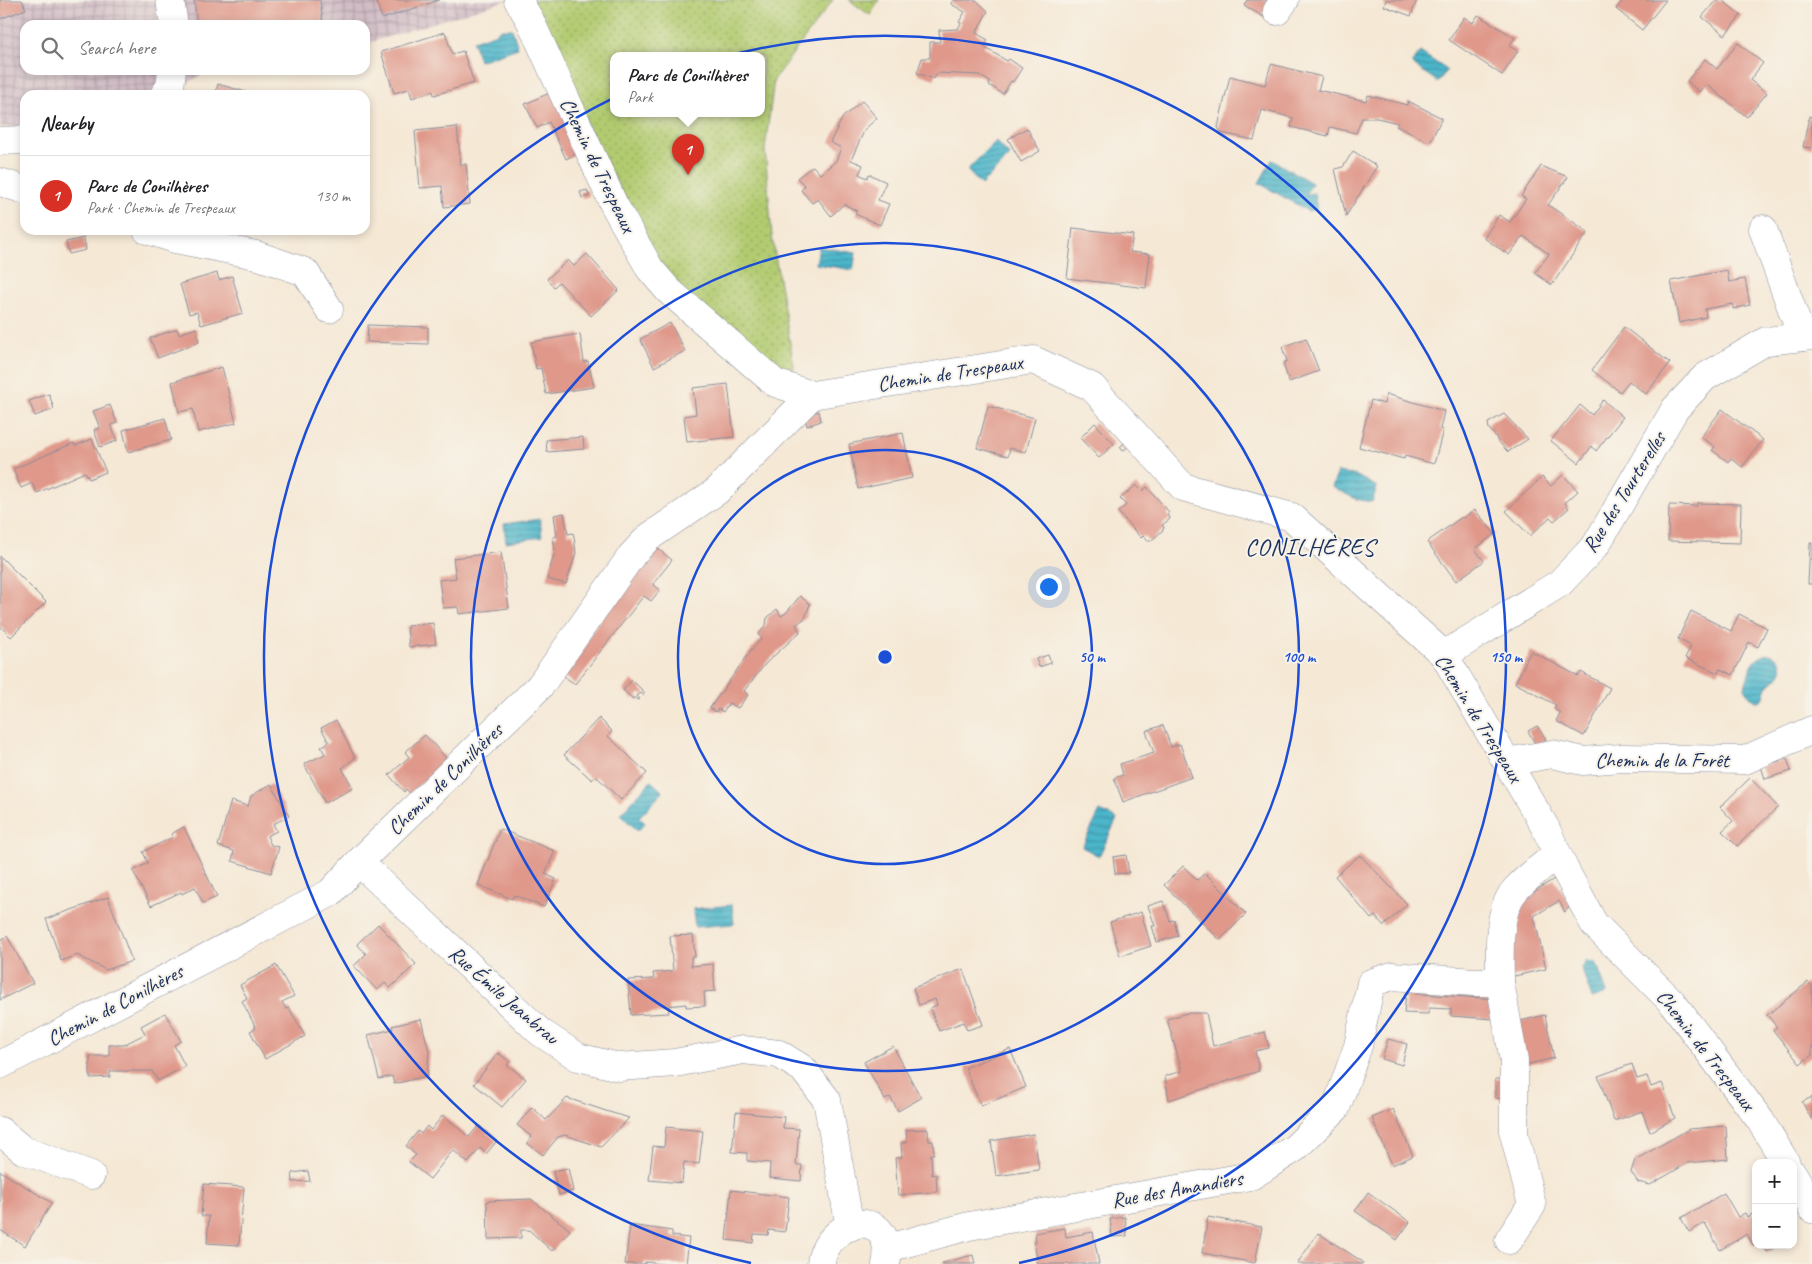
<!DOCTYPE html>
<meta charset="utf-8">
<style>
:root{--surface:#fff;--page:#f6f6f6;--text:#202124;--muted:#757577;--line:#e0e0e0;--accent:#d93025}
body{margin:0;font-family:Caveat,sans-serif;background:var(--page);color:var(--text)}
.controls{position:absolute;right:15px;bottom:15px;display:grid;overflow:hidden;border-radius:10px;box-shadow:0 2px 8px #0003}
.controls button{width:45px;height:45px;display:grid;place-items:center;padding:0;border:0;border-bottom:1px solid var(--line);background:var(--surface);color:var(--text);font:25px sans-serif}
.you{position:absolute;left:1048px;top:586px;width:18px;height:18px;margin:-12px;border:4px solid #fff;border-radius:50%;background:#1a73e8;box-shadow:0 0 0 8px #1a73e833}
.badge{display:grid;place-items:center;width:32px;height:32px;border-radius:50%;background:var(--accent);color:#fff;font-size:16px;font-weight:700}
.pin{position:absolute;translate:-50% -41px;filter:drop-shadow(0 1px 2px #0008)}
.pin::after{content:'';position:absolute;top:26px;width:18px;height:15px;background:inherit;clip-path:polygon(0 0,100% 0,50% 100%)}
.popup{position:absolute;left:610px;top:52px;width:155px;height:65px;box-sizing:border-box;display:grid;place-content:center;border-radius:10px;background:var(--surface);filter:drop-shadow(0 1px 4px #0005);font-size:16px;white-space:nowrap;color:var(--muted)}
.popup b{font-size:19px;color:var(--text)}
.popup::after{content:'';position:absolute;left:50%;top:100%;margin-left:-10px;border:10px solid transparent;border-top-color:var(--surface)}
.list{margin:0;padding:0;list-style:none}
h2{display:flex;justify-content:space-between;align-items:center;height:65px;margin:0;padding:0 20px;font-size:21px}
h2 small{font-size:16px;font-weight:400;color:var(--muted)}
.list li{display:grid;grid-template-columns:32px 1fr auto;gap:15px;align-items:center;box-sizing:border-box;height:80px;padding:0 20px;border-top:1px solid var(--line)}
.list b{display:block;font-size:19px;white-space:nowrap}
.list p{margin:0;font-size:16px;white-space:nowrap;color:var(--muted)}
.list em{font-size:16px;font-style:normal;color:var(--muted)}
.icon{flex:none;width:28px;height:28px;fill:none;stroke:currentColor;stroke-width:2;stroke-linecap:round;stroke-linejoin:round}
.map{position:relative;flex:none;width:1812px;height:1264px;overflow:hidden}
.search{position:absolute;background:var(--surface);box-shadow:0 2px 8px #0003;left:20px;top:20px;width:350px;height:55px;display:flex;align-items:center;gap:12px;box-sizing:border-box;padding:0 18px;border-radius:15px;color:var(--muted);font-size:19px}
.panel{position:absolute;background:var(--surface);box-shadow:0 2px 8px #0003;left:20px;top:90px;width:350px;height:145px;border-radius:15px}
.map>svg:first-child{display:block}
.industrial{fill:url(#industrial-grid)}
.park{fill:url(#park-dots);stroke:#667d67;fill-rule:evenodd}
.water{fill:url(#water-rules);stroke:#347294}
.building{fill:#df988a}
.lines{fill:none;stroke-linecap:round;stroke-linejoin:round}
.minor-casing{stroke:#888c9a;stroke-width:29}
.minor{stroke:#fff;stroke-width:28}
.ring{fill:none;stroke:#1d4ed8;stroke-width:2.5}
.labels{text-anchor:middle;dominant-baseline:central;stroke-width:4;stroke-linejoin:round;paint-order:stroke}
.street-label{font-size:21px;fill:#1b2f5e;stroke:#f7f3e8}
.quarter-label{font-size:24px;letter-spacing:1px;fill:#1b2f5e;stroke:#f7f3e8}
.centre{fill:#1d4ed8;stroke:#f7f3e8;stroke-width:2.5}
.ring-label{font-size:15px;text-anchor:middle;font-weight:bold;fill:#1d4ed8;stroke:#f7f3e8;stroke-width:4;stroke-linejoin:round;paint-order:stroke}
</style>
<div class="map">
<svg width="1812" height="1264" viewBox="0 0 1812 1264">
<defs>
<pattern id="industrial-grid" width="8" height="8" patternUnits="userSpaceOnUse" patternTransform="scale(1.25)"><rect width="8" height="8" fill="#d2bdc6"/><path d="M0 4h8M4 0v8" fill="none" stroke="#aa9aa4"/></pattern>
<pattern id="park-dots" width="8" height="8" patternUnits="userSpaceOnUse" patternTransform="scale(1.25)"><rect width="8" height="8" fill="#b2cb70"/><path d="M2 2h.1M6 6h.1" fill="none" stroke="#90a55f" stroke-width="1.8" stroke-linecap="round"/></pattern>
<pattern id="water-rules" width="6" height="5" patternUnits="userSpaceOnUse" patternTransform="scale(1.25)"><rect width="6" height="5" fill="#4cb6ca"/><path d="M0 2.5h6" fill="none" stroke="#3e94a7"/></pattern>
</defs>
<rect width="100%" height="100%" fill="#f7f3e8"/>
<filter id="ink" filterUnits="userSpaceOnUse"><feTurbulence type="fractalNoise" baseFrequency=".02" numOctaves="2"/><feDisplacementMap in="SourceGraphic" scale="10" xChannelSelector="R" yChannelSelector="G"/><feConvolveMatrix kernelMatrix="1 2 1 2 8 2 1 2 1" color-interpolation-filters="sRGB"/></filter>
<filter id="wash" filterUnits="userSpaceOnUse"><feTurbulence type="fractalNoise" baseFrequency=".0096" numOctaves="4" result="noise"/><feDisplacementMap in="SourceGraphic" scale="20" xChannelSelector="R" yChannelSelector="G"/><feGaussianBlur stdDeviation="1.12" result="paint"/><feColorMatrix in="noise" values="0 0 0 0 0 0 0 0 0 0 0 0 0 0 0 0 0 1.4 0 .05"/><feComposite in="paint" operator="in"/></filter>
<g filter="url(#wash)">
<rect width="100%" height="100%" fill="#f5e8d5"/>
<path class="industrial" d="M0,0h508l-143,44v-19h-340v45h185l-44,25h-141v33l-25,-1z"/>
<g class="park">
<path d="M524,0h309l-59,79 -9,70 7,88 22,129 -4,15 -124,-102zM614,56h148v58h-148z"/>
<path d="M849,0h30l-9,15z"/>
</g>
<g class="water">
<path d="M502,29h10l6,19 -39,13 -6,-20 21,-7z"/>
<path d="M1420,52l27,18 -9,12 -26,-18z"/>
<path d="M996,141l14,15 -29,29 -14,-15z"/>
<path d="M1272,160l40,23 -6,11 8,-1 3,16 -9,2 -49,-28z"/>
<path d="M819,247l37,6 -3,17 -37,-6z"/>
<path d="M1338,472l19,4 20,11 -5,15 -16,-3 -24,-12z"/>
<path d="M540,519l2,18 -36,5 -2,-18z"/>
<path d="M1768,654l5,1 7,6c1,4 3,9 1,12 -2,6 -8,7 -12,11 -6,6 -1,17 -13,17 -4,-3 -10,-8 -11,-12 0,-4 2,-9 3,-12 3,-12 8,-20 20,-23z"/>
<path d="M651,781l12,11 -24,25 6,6 -7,8 -18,-17z"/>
<path d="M1100,811l17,8 -18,37 -17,-9z"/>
<path d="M732,905l2,19 -39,3 -2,-18z"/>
<path d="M1586,961l10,1 11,31 -15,5 -11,-31 3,-1z"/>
</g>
<g id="blocks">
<g class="building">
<path d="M0,0h22l4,9 -26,10z"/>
<path d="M194,0h126l3,25h-126z"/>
<path d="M376,0h63l-57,19z"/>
<path d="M953,0h23l12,11 -12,22 12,7 -4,7 23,14 2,-2 13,9 -9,14 -2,-1 -8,13 -14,-9 1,-3 -11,-7 -42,-2 -3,6 -17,-6 5,-15h8v-16h10l-1,-12 19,-1 3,-6 -2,-1 6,-10 -14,-8z"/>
<path d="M1247,0h29l-11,18 -21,-13z"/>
<path d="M1386,0h31l-6,16 -27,-10z"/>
<path d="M1623,0h43l-24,30 -26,-21z"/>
<path d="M1716,0h6l19,15 -16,20 -23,-18z"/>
<path d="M1478,15l37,23 -6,8 9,5 -16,24 -53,-35 15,-23 9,6z"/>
<path d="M445,32l7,22 11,-3 11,32 -40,12 -1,-4 -21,7 -3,-9 -15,4 -13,-41z"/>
<path d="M1738,43l25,20 -13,17 17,13 -20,24 -41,-33 -7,8 -12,-11 18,-22 12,10z"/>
<path d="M1271,64l51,13 -4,13 48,11 2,-6 39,10 1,-4 34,17 -11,22 -4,1 -31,-15 2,-3 -21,-5h-15l-6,15 -26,-6 -2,9 -37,-9 2,-9 -31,-8 -8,30 -33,-7 -3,-6 12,-51 35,9z"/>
<path d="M218,84l28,8 8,3h-39z"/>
<path d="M554,91l28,60 -16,8 -17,-37 -12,6 -12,-24z"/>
<path d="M862,101l15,17 -12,11 -14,31 12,5 -4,9 8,4 2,-4 17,8 -8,18 11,4 -9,21 -25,-11 2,-3 -13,-7 -13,12 -13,-17 -6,4 -11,-13 4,-4 -8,-8 16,-12 7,8 16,-13 5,-13 -11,-6 13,-25z"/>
<path d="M1809,116l3,1v31l-9,-1z"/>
<path d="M457,127l4,38 5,-1 4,40 -26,3 -2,-21 -22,2 -5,-57z"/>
<path d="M1027,128l13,23 -19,11 -13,-23z"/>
<path d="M1353,151l24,15 -31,50 -11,-47 8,-2z"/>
<path d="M1541,166l27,11 -20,28 40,27 -36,53 -17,-12 14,-19 -26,-18 -14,19 -25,-17 15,-23 11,7 16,-23 -5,-3z"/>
<path d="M587,190l2,6 -7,2 -2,-6z"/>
<path d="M1073,228l60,7 -3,17 20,2 -4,34 -79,-10z"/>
<path d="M84,238l2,12 -17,4 -3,-12z"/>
<path d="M587,254l32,36 -28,26 -32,-34 -5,5 -7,-8 21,-19 6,6z"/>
<path d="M1727,270l2,12 16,-3 5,26 -17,4v-5l-28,5 1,8 -27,6 -8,-42z"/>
<path d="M217,273l2,7 13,-4 11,37 -42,12 -4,-13 -8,2 -9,-30z"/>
<path d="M670,323l15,28 -31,16 -14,-28z"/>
<path d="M368,325l60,2v17l-61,-2z"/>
<path d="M1624,327l46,36 -24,31 -17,-13 -9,11 -28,-22z"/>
<path d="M196,328l3,14 -41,16 -8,-20 27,-9 2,5z"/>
<path d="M580,334l4,28 4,-1 6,26 -48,7 -5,-26 -5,1 -5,-27z"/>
<path d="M1306,338l13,33 -30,11 -6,-19 4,-2 -5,-14z"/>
<path d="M222,367l14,56 -38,9 -5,-23 -14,3 -7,-30z"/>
<path d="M728,384l6,53 -47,5 -3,-26 12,-2 -3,-26z"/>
<path d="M49,394l5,15 -19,7 -6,-15z"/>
<path d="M1386,394l58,17 -4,18 3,1 -9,34 -29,-8 -1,3 -45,-12 12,-47 13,4z"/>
<path d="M1603,400l20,17 -27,34 -4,-5 -13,17 -28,-22 29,-36 12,10z"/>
<path d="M110,405l7,18 -6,2 6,16 -17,6 -6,-17 6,-2 -7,-17z"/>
<path d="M988,406l47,12 -9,34 -16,-4 -2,8 -31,-8z"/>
<path d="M1722,409l41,31 -21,27 -11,-9 -3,4 -16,-12 3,-3 -14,-10z"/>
<path d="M819,411l2,10 -14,5 -2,-10z"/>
<path d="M1504,414l24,25 -20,13 -12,-13 1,-1 -8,-9 -1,-6z"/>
<path d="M165,418l6,22 -43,12 -5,-22z"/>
<path d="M1095,423l19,21 -15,14 -19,-20z"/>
<path d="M903,433l9,45 -54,11 -9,-45z"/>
<path d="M583,437l1,12 -37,3 -1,-12z"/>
<path d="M92,439l14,33 -17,7 -4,-7 -48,21 -5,-10 -11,5 -8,-19 61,-26 1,3z"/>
<path d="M1127,440l4,4 -8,7 -3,-4z"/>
<path d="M1563,475l15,16 -13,12 4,5 -15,13 -4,-4 -20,19 -24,-25 36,-34 9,9z"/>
<path d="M1136,485l6,6 5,-4 22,25 -2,3 3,4 -8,6 2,2 -1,3 -12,11h-3l-5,-5 -2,2 -23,-26 8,-7 -6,-6z"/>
<path d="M1697,503l44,1 -1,39 -72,-2 1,-36 28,1z"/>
<path d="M1475,510l20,24 -20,15 9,12 -28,20 -29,-39 35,-25 1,1z"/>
<path d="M564,513l4,21 5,-1 1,4 2,16 -10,31 -19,-5 8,-28 -2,-14 4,-1 -3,-21z"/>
<path d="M1810,543h2v41h-4z"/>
<path d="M652,544l20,16 -19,24 7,6 -9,11 -7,-5 -2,2 -67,86 -13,-9z"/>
<path d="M501,552l8,56 -50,6 -1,-7 -15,1 -4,-28 17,-2 -3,-20z"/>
<path d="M0,556l46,46 -35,35 -11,-11z"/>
<path d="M800,596l10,8 -5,14 -9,7 4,7 -34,31 -22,28 4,4 -10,13 -9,-5 -6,9 -5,-3 -2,3 -6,-4 41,-58 11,-12 -4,-3 8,-10 1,-7 10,-9 4,7 5,-3z"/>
<path d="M1691,611l40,20 8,-17 28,14 -9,19 -9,-5 -16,33 -13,-6 -2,4 -33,-15 6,-12 -13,-7z"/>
<path d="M433,623l3,21 -27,3 -2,-21z"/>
<path d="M1531,651l47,25 3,-4 29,16 -26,48 -28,-15 4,-8 -6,-4 2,-4 -41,-22z"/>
<path d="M1048,655l3,8 -12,4 -3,-8z"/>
<path d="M632,680l13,13 -2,2 -2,-2 -4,3 3,3 -2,1 -3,-3 -2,2 -10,-9z"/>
<path d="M599,718l13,13 -4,5 39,37 -26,27 -25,-24 -4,4 -28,-25z"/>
<path d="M336,720l19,38 -13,10 11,20 -28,15 -21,-39 21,-10 -4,-7 8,-5 -8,-14z"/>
<path d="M1163,725l8,22 9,-3 12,33 -69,25 -9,-24 9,-3 -3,-11 34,-11 -8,-22z"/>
<path d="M1537,726l9,13 -10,6 -8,-14z"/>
<path d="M425,735l23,25 -38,33 -4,-4 -2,3 -15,-17 20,-18 -4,-5z"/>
<path d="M1787,759l4,12 -26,8 -4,-13z"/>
<path d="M1750,778l28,29 -41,39 -15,-15 11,-10 -13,-14z"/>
<path d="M271,784l18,32 -16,8 4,7 -10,5 4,9 8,2 -8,26 -39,-12 2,-10 -16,-5 13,-45 17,5 3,-10z"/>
<path d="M184,827l33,70 -14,6 -8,-16 -13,7 -1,-2 -30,14 -18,-35 15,-8 -5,-11 30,-15 -2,-3z"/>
<path d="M500,829l55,22 -10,23 11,5 -12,28 -30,-12 -2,4 -34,-14z"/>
<path d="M1126,855l3,18 -14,1 -2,-17z"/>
<path d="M1360,855l47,49 -23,22 -9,-10 -4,3 -36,-43z"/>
<path d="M1183,866l14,14 8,-7 41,41 -26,26 -56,-55z"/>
<path d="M1554,879l17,26 -6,7 -6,-11 -25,15 12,53 -36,8 6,-74z"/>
<path d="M108,897l24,64 -26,9 -29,-15 -16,6 -15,-42z"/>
<path d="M1163,901l7,20 4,-1 4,16 -21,6 -5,-16h3l-7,-20z"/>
<path d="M1141,912l10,34 -31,10 -10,-34z"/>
<path d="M378,924l38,40 -26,24 -5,-5 -8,7 -23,-24 12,-12 -9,-10z"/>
<path d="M693,935l2,22h-4v9l22,-2 2,27 -11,1 1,14 -19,1v-3l-18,2 1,7 -38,2 -3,-35 26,-1 -1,-6 20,-2 -3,-35z"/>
<path d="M7,936l26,47 -33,17v-60z"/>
<path d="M276,965l18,31 -12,6 4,7 3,-1 16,28 -40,23 -15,-28 6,-3 -14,-27 5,-3 -7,-13z"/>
<path d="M963,969l20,56 -16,5 -3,-8 -25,9 -9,-23 7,-3 -2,-6 -16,6 -6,-17z"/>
<path d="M1808,982l4,4v69l-12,9 -27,-34 4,-3 -10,-12z"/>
<path d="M1406,993l89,6 -1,20 -43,-3v-7l-22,-1 -1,6 -24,-1z"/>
<path d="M165,1013l16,28 -7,4 11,21 -27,15 -6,-10h-42v6l-20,1v-22h19v-11h14l22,-11 -4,-8z"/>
<path d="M1187,1013h19l7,33 52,-14 4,16 -14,3 4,20 -90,29 -4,-24 17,-5 -15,-52z"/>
<path d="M1545,1015l9,43 -29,7 -9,-43z"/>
<path d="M421,1019l8,33 -2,24 -33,8 -2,-8 -13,3 -11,-44 25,-6 -1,-3z"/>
<path d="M1388,1039l19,5 -5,21 -20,-6z"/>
<path d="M893,1046l28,52 -23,13 -8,-14 -5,3 -21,-38z"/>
<path d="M1010,1049l16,38 -45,19 -16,-38z"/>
<path d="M498,1053l12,9 -3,3 19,14 -24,28 -28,-23z"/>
<path d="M1632,1064l5,15 10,-3 4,11 11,-4 13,35 -25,14 -8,-21 -28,10 -16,-45z"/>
<path d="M1495,1079h7l6,20 -13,-1z"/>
<path d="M1812,1097v23l-10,-18z"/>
<path d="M567,1098l39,13 23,7 -28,29 -36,-12 -7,2 -15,18 -16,-12 5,-6 -15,-12 15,-18 14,13z"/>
<path d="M1393,1109l20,47 -21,9 -20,-47z"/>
<path d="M736,1112l48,5 -1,11 16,1 -3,36h6l-1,16 -32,-3 1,-15 -23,-2v-8l-15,-1z"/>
<path d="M443,1115l26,22 10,-12 18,16 -11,13 -6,-6 -12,15 -15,-13 -23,29 -21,-17 7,-7 -10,-9 12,-15 3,3 6,-8 4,4z"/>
<path d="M1726,1126l2,33 -40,4 -38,22 -12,-3 -7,-10 4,-12 54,-31z"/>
<path d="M666,1127l37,4 -4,33 -15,-2 -2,21 -33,-3 4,-34 11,1z"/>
<path d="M928,1129l1,12h4l1,13h-3l1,21 4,-1 1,18 -39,3 -3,-37 7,-1 -1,-14 6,-1 -1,-12z"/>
<path d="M1034,1134l5,36 -43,6 -5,-35z"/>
<path d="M568,1168l5,23 -14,4 -6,-24z"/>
<path d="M0,1171l52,32 -27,43 -25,-16z"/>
<path d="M308,1171l2,10 -17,1 -1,-9z"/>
<path d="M204,1184l40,3 -5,58 -32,-2 2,-27h-8z"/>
<path d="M731,1190l58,7 -4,35 -16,-2 -1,5 -14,-1 -1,9 -27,-3z"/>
<path d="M1368,1192l42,30 -13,18 -42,-29z"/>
<path d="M1724,1193l14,24 7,-4 2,4 9,-5v32l-3,1 -6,-11 -27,16 -15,-27 -16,9 -8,-14z"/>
<path d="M531,1199l39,31 -18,21 -23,-21h-8v8l-33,1 -1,-38z"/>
<path d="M1125,1217l2,19 -15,1 -2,-18z"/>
<path d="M1208,1217l54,10 -7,36 -53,-10z"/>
<path d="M630,1225l42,6v5l17,2 -3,26h-24l-17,-2v2h-20z"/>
<path d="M1065,1228l1,9 27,-5 6,32h-61l-4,-22h2l-1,-9z"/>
<path d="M1318,1233l45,29 -1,2h-65z"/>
<path d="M1763,1245h16l-12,7z"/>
<path d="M973,1255l2,9h-33v-1z"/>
</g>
</g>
</g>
<g filter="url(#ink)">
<use href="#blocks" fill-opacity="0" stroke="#888c9a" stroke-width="1"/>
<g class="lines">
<defs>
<g id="minor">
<path d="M170,0l4,25"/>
<path d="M518,0l12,20 83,183 37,66 18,21 107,93 37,12 221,-35 59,27 91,100 109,30 152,138 101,172 19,41 30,56 78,78 88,118 26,43"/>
<path d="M1277,11l8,-11"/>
<path d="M164,95l6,-8 2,-17"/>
<path d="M0,141l25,-1"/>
<path d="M0,182l25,8"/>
<path d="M1763,229l39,108"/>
<path d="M147,230l28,9 81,16 49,17 24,37"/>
<path d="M1444,655l116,-72 36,-38 79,-136 30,-32 61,-36 46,-5"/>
<path d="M1507,762l45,-8 31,7 39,-3 123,2 67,-30"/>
<path d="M359,862l181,170 38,25 41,10 56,-4 68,-13 36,4 24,15 24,31 23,127"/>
<path d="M1500,982c0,-28 -4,-71 16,-93 12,-13 28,-24 41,-35"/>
<path d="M0,1065l330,-172 29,-31 181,-176 92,-131 17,-18 68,-46 95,-96"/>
<path d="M0,1131l23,19 68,25"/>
<path d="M1793,1174l11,18 8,17"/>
<path d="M888,1248l81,-22 282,-50 44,-28 41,-40 22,-62 13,-63 21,-7 82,6h26l14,79v73l18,71 -23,35"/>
<path d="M821,1264c1,-20 23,-43 45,-40 19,3 24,25 20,40"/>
</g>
</defs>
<use href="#minor" class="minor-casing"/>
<use href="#minor" class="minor"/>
</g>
</g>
<g class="ring">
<circle cx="885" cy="657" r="207"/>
<circle cx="885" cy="657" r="414"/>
<path d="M751 1263A621 621 0 1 1 1019 1263"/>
</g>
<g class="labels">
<g class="street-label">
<text transform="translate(598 165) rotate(64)">Chemin de Trespeaux</text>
<text transform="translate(950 373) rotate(-9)">Chemin de Trespeaux</text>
<text transform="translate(1624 492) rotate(-58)">Rue des Tourterelles</text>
<text transform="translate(1479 718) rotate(58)">Chemin de Trespeaux</text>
<text x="1662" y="760">Chemin de la Forêt</text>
<text transform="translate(445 779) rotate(-44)">Chemin de Conilhères</text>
<text transform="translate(504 995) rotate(41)">Rue Émile Jeanbrau</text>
<text transform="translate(115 1005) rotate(-28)">Chemin de Conilhères</text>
<text transform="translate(1706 1050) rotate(52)">Chemin de Trespeaux</text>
<text transform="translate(1177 1189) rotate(-10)">Rue des Amandiers</text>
</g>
<g class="quarter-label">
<text x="1310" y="547">CONILHÈRES</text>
</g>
</g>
<circle cx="885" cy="657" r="8" class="centre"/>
<g class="ring-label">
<text x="1092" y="662">50 m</text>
<text x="1299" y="662">100 m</text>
<text x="1506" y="662">150 m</text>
</g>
</svg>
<div class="controls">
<button>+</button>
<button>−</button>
</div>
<div class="you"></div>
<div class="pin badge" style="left:688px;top:175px">1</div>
<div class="popup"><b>Parc de Conilhères</b>Park</div>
<div class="search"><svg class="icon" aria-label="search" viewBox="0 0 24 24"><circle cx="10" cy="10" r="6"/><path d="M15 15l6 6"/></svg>Search here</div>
<section class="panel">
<h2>Nearby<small></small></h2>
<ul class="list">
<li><span class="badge">1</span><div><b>Parc de Conilhères</b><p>Park · Chemin de Trespeaux</p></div><em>130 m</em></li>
</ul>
</section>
</div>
